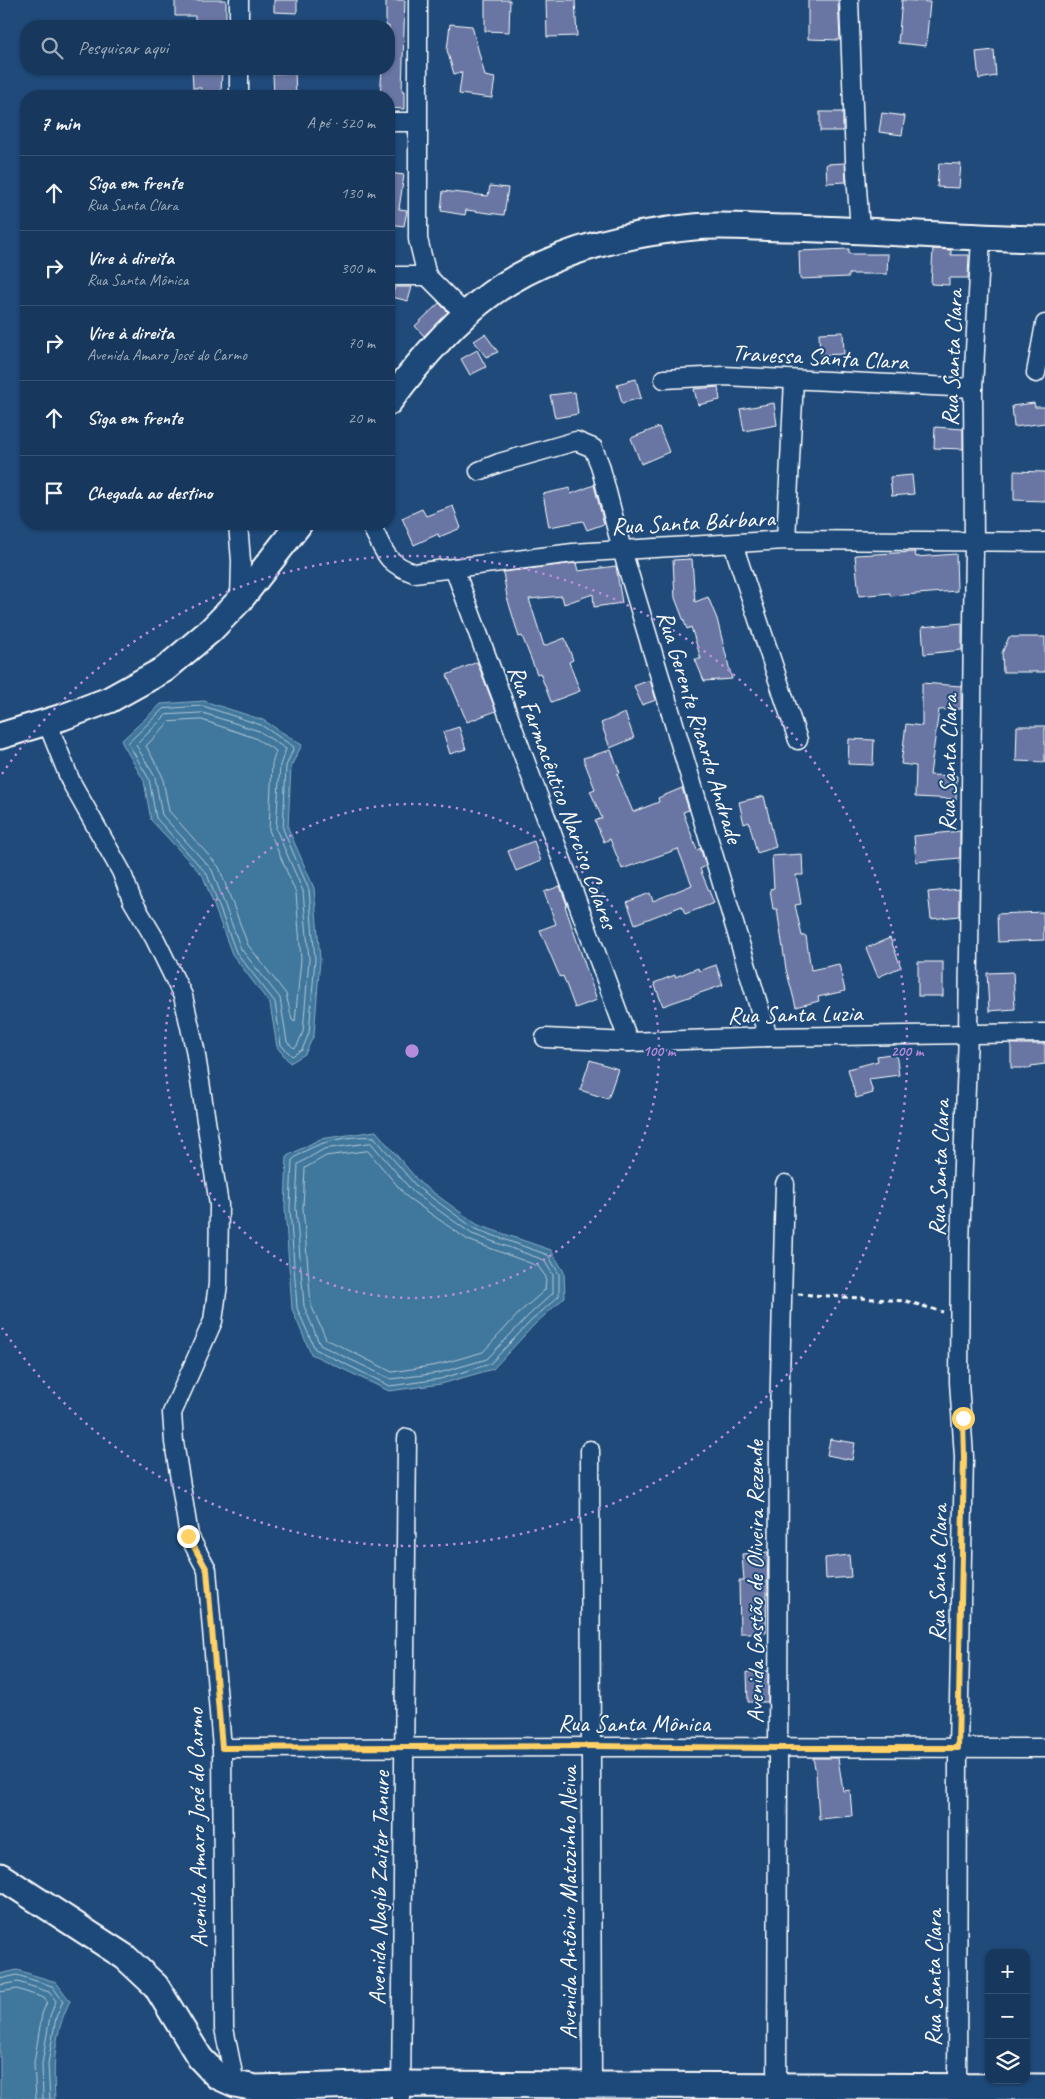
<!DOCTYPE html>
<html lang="pt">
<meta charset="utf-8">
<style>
:root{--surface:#17385c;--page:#244365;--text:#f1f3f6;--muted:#9eacbb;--line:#365272}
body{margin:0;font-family:Caveat,sans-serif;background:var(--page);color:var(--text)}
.controls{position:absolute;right:15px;bottom:15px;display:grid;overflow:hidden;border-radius:10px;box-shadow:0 1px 4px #0004}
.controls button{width:45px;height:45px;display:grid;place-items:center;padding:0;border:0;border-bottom:1px solid var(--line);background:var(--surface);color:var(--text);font:25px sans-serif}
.stop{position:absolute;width:15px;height:15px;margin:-11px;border:4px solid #ffd166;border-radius:50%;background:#fff}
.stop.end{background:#ffd166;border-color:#fff;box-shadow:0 1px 5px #0008}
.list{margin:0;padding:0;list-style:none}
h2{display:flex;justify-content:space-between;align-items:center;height:65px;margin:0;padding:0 20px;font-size:21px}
h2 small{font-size:16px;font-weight:400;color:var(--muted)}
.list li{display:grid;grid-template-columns:32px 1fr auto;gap:15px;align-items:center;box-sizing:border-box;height:75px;padding:0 20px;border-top:1px solid var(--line)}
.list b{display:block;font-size:19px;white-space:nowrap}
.list p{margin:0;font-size:16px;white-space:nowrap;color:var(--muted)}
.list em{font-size:16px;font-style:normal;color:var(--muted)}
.icon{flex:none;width:28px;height:28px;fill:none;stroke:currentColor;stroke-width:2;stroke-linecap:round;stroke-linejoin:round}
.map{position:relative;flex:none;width:1045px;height:2099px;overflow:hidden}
.search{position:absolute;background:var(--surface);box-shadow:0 1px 4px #0004;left:20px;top:20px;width:375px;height:55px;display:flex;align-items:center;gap:12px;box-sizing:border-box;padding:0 18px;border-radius:20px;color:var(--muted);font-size:19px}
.panel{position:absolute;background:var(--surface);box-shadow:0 1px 4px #0004;left:20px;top:90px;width:375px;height:440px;border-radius:20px}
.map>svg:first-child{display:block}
.water{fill:#40779c;stroke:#8cadc4}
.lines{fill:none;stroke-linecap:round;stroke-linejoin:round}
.shore{stroke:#b3c9d7;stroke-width:1}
.building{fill:#6976a3;stroke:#fff}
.street-casing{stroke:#fff;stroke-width:21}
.secondary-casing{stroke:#fff;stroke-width:29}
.path{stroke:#fff;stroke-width:3;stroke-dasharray:5 4;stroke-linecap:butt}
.street{stroke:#1f4a7a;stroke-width:18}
.secondary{stroke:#1f4a7a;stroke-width:25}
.route{stroke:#ffd166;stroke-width:6}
.ring{fill:none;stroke:#b68bdc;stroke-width:2.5;stroke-dasharray:2.5 5}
.labels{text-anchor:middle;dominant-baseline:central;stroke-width:4;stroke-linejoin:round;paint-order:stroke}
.street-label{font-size:24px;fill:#fff;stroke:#1f4a7a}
.centre{fill:#b68bdc;stroke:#1f4a7a;stroke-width:2.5}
.ring-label{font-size:15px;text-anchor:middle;font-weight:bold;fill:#b68bdc;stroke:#1f4a7a;stroke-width:4;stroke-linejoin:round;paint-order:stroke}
</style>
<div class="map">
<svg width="1045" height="2099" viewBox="0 0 1045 2099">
<rect width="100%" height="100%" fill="#1f4a7a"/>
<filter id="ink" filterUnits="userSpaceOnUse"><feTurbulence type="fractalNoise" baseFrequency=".02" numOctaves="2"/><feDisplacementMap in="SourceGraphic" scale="10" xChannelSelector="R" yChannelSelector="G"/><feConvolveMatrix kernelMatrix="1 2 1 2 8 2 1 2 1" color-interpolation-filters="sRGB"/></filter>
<g filter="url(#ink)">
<g class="water">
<path d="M204,701l59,19 39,25 -11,21 -3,62 26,60 6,71 -6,76 -9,19 -15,9 -13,-16 -7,-43 -38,-50 -29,-78 -52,-56 -7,-39 -23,-40 40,-37z"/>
<path d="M376,1131l44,52 58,42 73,25 13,22 1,25 -30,27 -42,45 -52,15 -52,7 -78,-37 -19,-45 -7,-101 2,-52 33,-17z"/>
<path d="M17,1970l39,12 14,19c-16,31 -17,64 -15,98h-55v-125z"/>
</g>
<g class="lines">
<g class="shore">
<path d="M203,706l58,19 33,22 -8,19 -3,63 26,61 6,69 -6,74 -7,17 -10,6 -11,-11 -6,-43 -39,-50 -29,-78 -51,-56 -7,-39 -21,-36 35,-34z"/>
<path d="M203,713l56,18 27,18 -6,16 -4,64 27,62 6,68 -6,73 -6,14 -3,2 -7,-6 -7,-44 -39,-49 -29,-79 -50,-55 -7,-38 -19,-32 30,-30z"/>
<path d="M202,720l53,18 21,13 -4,13 -3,66 27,63 5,66 -6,63 -3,-2 -6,-26 -38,-49 -29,-78 -50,-56 -7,-36 -16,-29 23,-24z"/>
<path d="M374,1137l43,50 58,42 73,26 11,19v22l-27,24 -42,44 -50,15 -50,7 -75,-37 -18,-41 -7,-100 2,-48c21,-18 55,-25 82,-23z"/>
<path d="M371,1143l42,49 59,42 72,26 9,15v18l-25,23 -41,43 -48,14 -48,6 -71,-34 -16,-39 -8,-98 2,-44 26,-15z"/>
<path d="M368,1151l39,46 61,43 70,26 8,11 -1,13 -23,20 -39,42 -46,13 -45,7 -66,-33 -15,-34 -8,-97 2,-40 21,-12z"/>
<path d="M0,1979l17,-4 35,11 11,15 -7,16 -8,47 2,35"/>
<path d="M0,1985l18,-3 31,10 7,9 -6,15 -8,48 1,35"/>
<path d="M0,1992l17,-3 27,9 3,4 -5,12 -8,49 2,36"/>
</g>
</g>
<g class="building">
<path d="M175,0h51v26h-31v-10h-20z"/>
<path d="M274,0h23v13l-23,-1z"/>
<path d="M386,0h19l-3,91h2v18l-15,-1v-12h-9l2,-27h7v-43h-3z"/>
<path d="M485,0h25l-1,32 -24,-1z"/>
<path d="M546,0h29l2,36 -30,1z"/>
<path d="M808,0h30l2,40 -32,-1z"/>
<path d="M902,0l28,2 -4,44 -28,-3z"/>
<path d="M450,24l22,2 13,50 10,2 -3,20 -33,-4 3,-22 -8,2 -7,-24z"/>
<path d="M994,50l2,26 -17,3 -3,-27z"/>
<path d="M192,69h30l-1,27h-20v-8h-8z"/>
<path d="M295,72l1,24h-22l-1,-22z"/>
<rect x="820" y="112" width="23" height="19"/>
<path d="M882,113l23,3 -3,19 -23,-3z"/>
<path d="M845,163l1,19 -19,1 -1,-19z"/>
<path d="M939,163l22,1 -2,24 -22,-1z"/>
<path d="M389,173l15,2 -5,34 8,1 -3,16 -15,-2z"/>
<path d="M490,186l18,2 -4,27 -38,-5 -1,5 -24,-4 2,-20 45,5z"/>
<path d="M849,249v5h39l-1,20h-38v3l-49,2 -1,-28z"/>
<path d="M933,249l18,1v5h18l-1,23h-19v7l-18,-1z"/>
<path d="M395,287h17l-4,14 -16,-4z"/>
<path d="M439,303l9,9 -24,24 -9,-10z"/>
<path d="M843,332l1,22 -24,1 -1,-22z"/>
<path d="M485,334l13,18 -12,5 -12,-16z"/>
<path d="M477,350l9,17 -16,8 -9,-16z"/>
<path d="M636,379l5,19 -19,5 -5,-19z"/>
<path d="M718,387l2,13 -22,5 -4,-16z"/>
<path d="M575,392l3,22 -23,4 -5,-23z"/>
<path d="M774,403l3,22 -33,6 -4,-22z"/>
<path d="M1034,403l1,4h10v16l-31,4 -2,-21z"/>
<path d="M659,427l10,25 -28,12 -10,-26z"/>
<path d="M935,427l28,2v20l-29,-1z"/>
<path d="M1014,471l31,1v29l-31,-1z"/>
<path d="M912,475l2,19 -22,2 -2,-19z"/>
<path d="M594,485l10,39 -17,6 -4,-9 -34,6 -6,-33 27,-6 1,6z"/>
<path d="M453,506l8,22 -22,9 -1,-3 -24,11 -12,-27 20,-9 4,7z"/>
<path d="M915,552l1,5 40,-3 1,37 -67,5v-3l-31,3 -4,-41z"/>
<path d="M692,559l3,43 13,-5 9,22 15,60 -28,2 -9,-22h6l-10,-32 -4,2 -12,-31 -2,-38z"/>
<path d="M576,563l2,8 38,-5 6,37 -28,4 -1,-13 -29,10 -2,-8 -33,3 15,47 21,-8 8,22 -4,2 11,29 -29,11 -11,-29 -3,1 -15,-38 -3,1 -12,-40 -4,-25z"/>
<path d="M962,623v27l-38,4 -2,-27z"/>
<path d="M1009,637h36v35h-42l-1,-19z"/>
<path d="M477,662l19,49 -29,11 -20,-47z"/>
<path d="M650,680l6,20 -14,5 -8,-19z"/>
<path d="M922,683l39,3v23l-22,1 -9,65 27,1 -1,23 -41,-2 1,-31 -15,-2 5,-40 16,2z"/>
<path d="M625,713l9,25 -24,10 -9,-25z"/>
<path d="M1017,726h28v36l-29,-1z"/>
<path d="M459,727l7,22 -16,5 -7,-22z"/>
<path d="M849,739l25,1 -1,25 -25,-1z"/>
<path d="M611,750l9,23 -3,1 16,38 26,-10 -1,-4 24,-10 7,22 -6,2 14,38 3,-2 6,18 -6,3 14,34 -29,11 -3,-8 -47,18 -8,-22 23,-9 3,8 39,-16 -14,-36 -56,20 -12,-30 -6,3 -9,-21 7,-3 -12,-27 5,-2 -12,-31z"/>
<path d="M764,796l12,51 -19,6 -8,-31 -5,2 -5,-22z"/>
<path d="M960,831v27l-44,4 -2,-26z"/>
<path d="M534,841l7,20 -25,10 -8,-20z"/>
<path d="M802,854l1,21h-7l5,29 -6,1 7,31h4l5,34 28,-6 6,27 -27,6 1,4 -23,6 -10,-38 -9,-60h-4l-3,-20 4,-1 -2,-32z"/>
<path d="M560,886l7,19 -2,1 32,94 -22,8 -12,-32 -3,1 -20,-47 16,-6 -12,-32z"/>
<path d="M959,889v27l-28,3 -3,-27z"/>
<path d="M1043,912l1,28 -46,2 -1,-28z"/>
<path d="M890,938l11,29 -23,10 -12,-29z"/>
<rect x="918" y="962" width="25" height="34"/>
<path d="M716,965l7,20 -60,21 -9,-23 21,-8v2l23,-9 1,3z"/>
<path d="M1013,972l2,37 -26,2 -2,-38z"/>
<path d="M1011,1044h34v20l-14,2v2h-20z"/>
<path d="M896,1053l3,22 -30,4 4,14 -17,5 -8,-29 30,-8 -1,-5z"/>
<path d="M590,1060l28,9 -10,30 -28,-9z"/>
<path d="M830,1439l25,4 -3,17 -25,-5z"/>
<path d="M768,1552l-2,81h-26l-1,-52h5l-2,-27z"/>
<path d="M849,1555l2,22 -25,2 -1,-21z"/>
<path d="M768,1671v31h-20l-1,-30z"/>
<path d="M813,1758h25l5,33 7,-1 2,26 -33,3 -3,-46z"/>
</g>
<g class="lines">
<defs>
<g id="street">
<path d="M418,0v239l9,37"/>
<path d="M849,0l6,160 5,70"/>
<path d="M239,26v-26"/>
<path d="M239,96v-27"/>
<path d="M389,122h28"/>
<path d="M389,276h38l38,38"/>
<path d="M1036,373l9,-49"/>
<path d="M664,379l60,-3 249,12"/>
<path d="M479,471l20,-8 77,-22 17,7 7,17 22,85 146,487"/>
<path d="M238,524l3,37 -1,39"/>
<path d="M370,524c15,26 13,38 44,49l159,-20 213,-13 259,2"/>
<path d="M786,540l8,-160"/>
<path d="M733,544l65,196"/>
<path d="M454,568l175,474"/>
<path d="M47,722l24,60 50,89 11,29 23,39 28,57 12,53 24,156 -1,79 -5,37 -41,92 2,29 15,94 18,34 15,178 2,280 11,56"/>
<path d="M545,1038l84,4 139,-5 277,-4"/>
<path d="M590,1450l2,636"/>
<path d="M222,1748c274,-2 549,-1 823,0"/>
<path d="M401,2099l6,-661"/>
<path d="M777,2099l2,-681 6,-234"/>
<path d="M957,2099l1,-351 6,-291 -5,-75 1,-140 8,-207 6,-492 -1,-155 8,-150"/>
</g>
<g id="secondary">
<path d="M389,402c28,-38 64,-81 103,-109 59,-42 131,-59 202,-66 31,-3 64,1 95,1 85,2 170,10 256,11"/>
<path d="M0,736l63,-19 46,-17 56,-31 46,-39 29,-30 59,-76"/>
<path d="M0,1876l125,81 31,29 44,72 17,18 18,8 21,4 144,-4 645,3"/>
</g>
</defs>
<use href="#street" class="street-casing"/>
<use href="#secondary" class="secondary-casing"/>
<path class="path" d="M798,1294l108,7 37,11"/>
<use href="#street" class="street"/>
<use href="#secondary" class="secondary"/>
</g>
</g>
<g class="lines" filter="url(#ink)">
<path class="route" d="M188,1536l19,34 15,178 369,-2 187,2h180l6,-290 -1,-40"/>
</g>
<g class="ring">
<circle cx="412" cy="1051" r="247"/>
<path d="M2 774A495 495 0 1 1 2 1328"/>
</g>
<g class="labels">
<g class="street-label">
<text transform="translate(820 357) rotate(3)">Travessa Santa Clara</text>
<text transform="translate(952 358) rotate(-88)">Rua Santa Clara</text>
<text transform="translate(693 522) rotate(-3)">Rua Santa Bárbara</text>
<text transform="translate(700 727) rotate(73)">Rua Gerente Ricardo Andrade</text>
<text transform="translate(948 763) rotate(-89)">Rua Santa Clara</text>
<text transform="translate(563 797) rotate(70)">Rua Farmacêutico Narciso Colares</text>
<text transform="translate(795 1014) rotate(-1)">Rua Santa Luzia</text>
<text transform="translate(939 1168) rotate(-88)">Rua Santa Clara</text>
<text transform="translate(938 1573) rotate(-89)">Rua Santa Clara</text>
<text transform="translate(755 1582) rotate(-90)">Avenida Gastão de Oliveira Rezende</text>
<text x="634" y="1723">Rua Santa Mônica</text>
<text transform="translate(197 1828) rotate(-91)">Avenida Amaro José do Carmo</text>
<text transform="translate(379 1888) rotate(-89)">Avenida Nagib Zaiter Tanure</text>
<text transform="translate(568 1903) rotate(-90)">Avenida Antônio Matozinho Neiva</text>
<text transform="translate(933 1978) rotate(-90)">Rua Santa Clara</text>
</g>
</g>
<circle cx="412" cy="1051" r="8" class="centre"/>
<g class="ring-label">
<text x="659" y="1056">100 m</text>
<text x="907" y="1056">200 m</text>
</g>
</svg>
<div class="controls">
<button>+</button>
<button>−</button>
<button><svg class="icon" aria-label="layers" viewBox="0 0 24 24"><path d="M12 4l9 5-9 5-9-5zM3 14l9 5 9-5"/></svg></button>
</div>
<div class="stop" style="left:963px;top:1418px"></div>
<div class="stop end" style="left:188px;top:1536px"></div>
<div class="search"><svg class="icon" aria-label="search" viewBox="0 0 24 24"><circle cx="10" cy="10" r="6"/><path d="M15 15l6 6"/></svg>Pesquisar aqui</div>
<section class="panel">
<h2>7 min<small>A pé · 520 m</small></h2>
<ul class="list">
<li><svg class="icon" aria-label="ahead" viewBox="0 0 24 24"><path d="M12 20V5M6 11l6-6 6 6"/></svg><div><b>Siga em frente</b><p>Rua Santa Clara</p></div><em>130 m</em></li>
<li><svg class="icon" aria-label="right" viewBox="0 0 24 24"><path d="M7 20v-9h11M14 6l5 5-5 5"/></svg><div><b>Vire à direita</b><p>Rua Santa Mônica</p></div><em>300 m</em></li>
<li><svg class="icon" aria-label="right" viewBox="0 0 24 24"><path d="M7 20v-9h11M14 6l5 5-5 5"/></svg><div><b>Vire à direita</b><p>Avenida Amaro José do Carmo</p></div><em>70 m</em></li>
<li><svg class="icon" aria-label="ahead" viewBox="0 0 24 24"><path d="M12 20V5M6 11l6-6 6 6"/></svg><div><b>Siga em frente</b></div><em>20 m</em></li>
<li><svg class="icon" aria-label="arrive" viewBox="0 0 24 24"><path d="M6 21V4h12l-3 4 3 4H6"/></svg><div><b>Chegada ao destino</b></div></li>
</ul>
</section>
</div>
